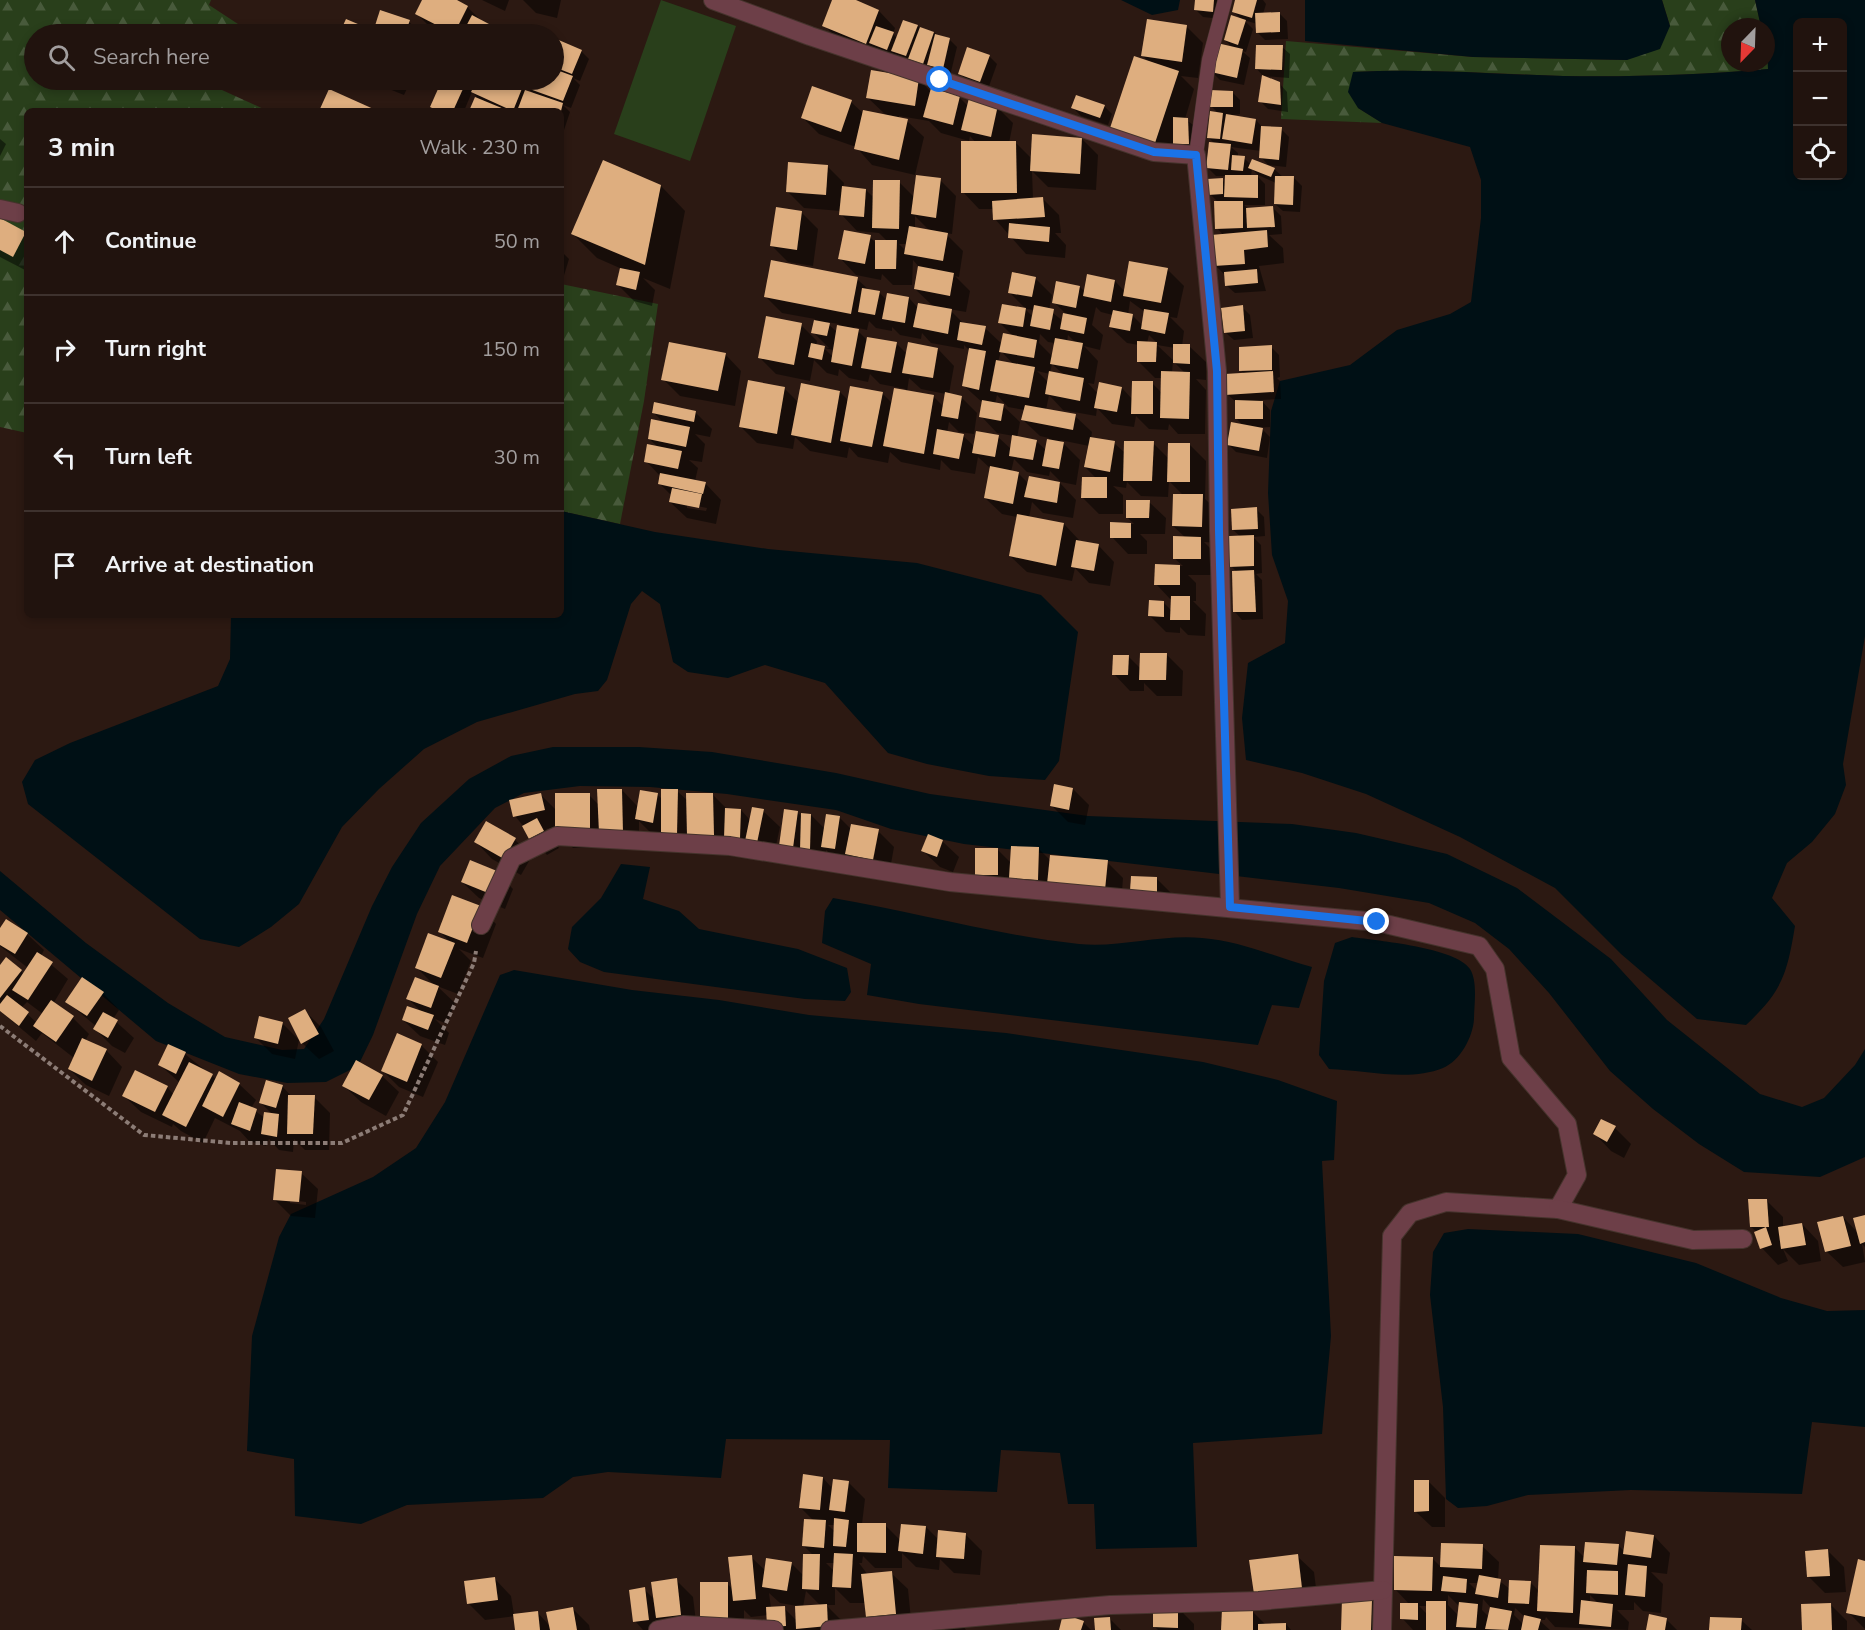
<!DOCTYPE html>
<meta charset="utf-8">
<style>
:root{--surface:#21130e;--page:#291c17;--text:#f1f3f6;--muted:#a29e9e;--line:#3e322e}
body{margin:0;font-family:"Nunito Sans",sans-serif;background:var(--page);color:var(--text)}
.controls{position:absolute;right:18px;top:18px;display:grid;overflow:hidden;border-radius:9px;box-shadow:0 3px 9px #0003}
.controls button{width:54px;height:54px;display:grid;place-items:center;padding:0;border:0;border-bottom:2px solid var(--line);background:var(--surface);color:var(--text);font:30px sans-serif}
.compass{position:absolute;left:1721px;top:18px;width:54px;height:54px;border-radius:50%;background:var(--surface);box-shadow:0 3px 9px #0003;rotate:203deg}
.stop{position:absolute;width:18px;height:18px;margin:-14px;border:4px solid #1a73e8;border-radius:50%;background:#fff}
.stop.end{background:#1a73e8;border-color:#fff;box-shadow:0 2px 6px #0008}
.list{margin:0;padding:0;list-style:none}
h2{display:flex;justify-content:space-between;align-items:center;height:78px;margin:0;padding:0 24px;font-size:26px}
h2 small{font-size:20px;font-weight:400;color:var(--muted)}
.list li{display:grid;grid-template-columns:39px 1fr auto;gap:18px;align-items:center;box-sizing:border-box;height:108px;padding:0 24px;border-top:2px solid var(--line)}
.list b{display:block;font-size:22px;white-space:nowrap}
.list em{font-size:20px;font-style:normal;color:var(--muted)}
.icon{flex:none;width:33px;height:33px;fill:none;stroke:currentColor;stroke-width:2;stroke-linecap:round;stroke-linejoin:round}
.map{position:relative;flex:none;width:1865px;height:1630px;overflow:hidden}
.search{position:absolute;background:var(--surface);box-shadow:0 3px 9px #0003;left:24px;top:24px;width:540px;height:66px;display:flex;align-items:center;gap:15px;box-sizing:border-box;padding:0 21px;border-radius:33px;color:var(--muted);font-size:22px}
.panel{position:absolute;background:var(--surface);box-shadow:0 3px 9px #0003;left:24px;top:108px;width:540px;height:510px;border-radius:9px}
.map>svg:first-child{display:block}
.green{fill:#293f1b}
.forest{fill:url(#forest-firs)}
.water{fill:#001015;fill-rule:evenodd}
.shadow{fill:#0007;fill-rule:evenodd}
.building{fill:#deae7f}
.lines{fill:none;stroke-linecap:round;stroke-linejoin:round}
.lane-casing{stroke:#45332c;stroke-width:15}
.street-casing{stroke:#45332c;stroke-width:20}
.path{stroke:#8c7c76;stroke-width:4;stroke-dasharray:4.5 3;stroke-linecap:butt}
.lane{stroke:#6d3f48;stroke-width:14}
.street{stroke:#6d3f48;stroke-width:18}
.route{stroke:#1a73e8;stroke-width:8}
</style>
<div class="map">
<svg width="1865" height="1630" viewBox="0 0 1865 1630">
<defs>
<pattern id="forest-firs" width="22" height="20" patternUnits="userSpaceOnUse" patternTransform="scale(1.5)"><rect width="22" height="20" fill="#293f1b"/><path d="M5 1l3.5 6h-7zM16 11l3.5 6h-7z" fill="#485a3b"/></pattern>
</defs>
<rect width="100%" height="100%" fill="#2c1912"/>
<path class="green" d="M661,0l75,26 -46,135 -76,-27z"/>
<g class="forest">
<path d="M0,0h211l-2,5 29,19 -5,10h-199v46h179l-2,5 57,26h-241v322l-27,-6z"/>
<path d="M1662,0h93l6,27h-31v36h36v-8l3,14c-69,6 -137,8 -205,7 -71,-2 -140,-8 -210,-4l4,36 24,15 -101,-4 5,-78 187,16 154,3 43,-34z"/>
<path d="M561,284l97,20 -14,97 -24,123 -59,-13z"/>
</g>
<g class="water">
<path d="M1121,0h59l-2,10 -26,5z"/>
<path d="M1305,0h357l8,26 -10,23 -33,11 -154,-3 -168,-16z"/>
<path d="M1755,0h110v636l-22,128 3,21 -11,29 -23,28 -25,21 -15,35 23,28c-8,49 -13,65 -49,99l-49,-6 -76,-65 -66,-66 -95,-51 -94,-43 -64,-21 -56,-13 -4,-42 6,-55 37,-20 3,-42 -16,-46 -4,-62 3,-82 9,-30 70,-16 47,-35 53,-16 21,-12 10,-84v-38l-11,-33 -88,-24 -24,-15 -10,-16 5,-20c70,-4 140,2 210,4 69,1 137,-1 205,-7l-2,-42h-5zM1842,22v154h-44v-154z"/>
<path d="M561,511l94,21 113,17 149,14 124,32 37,37 -19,129 -14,19 -56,-4 -62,-12 -39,-11 -63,-70 -60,-18 -37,13 -40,-6 -15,-10 -13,-58 -18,-13 -11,13 -24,76 -9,11 -23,3 -98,28 -53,27 -45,40 -37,38 -43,77 -28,23 -32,20 -39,-8 -172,-135 -6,-22 13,-22 35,-17 148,-57 12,-27 1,-44h330z"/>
<path d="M553,747h86l73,5 124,21 94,21 158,22 204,8 64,9 91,21 70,34 94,71 56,61 93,74 42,13 22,-9 31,-33 10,-16v108l-45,20 -76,-5 -45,-28 -46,-35 -43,-38 -61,-78 -40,-44 -34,-26 -46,-20 -90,-15 -375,-44 -73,-15 -55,-19 -109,-16 -77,-7 -70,-1 -56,7 -29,15 -55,58 -23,48 -44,121 -15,31 -32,16 -39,1 -48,-9 -83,-33 -156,-131v-39l86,72 82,60 57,34 57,13 22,-1 20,-30 48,-113 20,-39 29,-44 48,-44 42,-23z"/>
<path d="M621,864l29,3 -7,32 36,12 20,18 99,20 49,19 4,24 -6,9 -40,-2 -201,-27 -24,-10 -12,-13 4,-22 29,-29z"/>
<path d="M833,898c82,14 163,37 246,46 41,4 82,-10 123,-6 38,3 74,19 110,29l-13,41 -27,-3 -14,40 -339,-41 -52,-9 4,-31 -49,-21 3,-32z"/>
<path d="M1352,937c26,4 103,10 118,32 8,13 4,36 4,50 -1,18 -14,42 -31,49 -34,14 -79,2 -114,1l-10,-14 5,-74 11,-38z"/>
<path d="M514,970l118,20 87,10 90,15 197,18 197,29 75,18 59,21 -3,59 -12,1 9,175 -9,98 -129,9 4,104 -101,2 -2,-45h-26l-8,-51 -59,-3 -4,42 -109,-4 2,-48 -164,-1 -5,39 -113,-6 -35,5 -30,21 -136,7 -46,19 -66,-8 -1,-57 -47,-8 5,-115 27,-99 12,-23 82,-37 43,-29 29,-46 55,-127z"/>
<path d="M1468,1229l110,5 118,29 85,35 46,13 38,-1v117l-53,-5 -10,72 -171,-4 -103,5 -41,11 -29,2 -12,-9 -3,-92 -13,-112 3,-43 11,-19z"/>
</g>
<g class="shadow">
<path d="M424,0h30l13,7 16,15 22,12h-63l-9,-4 -16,-16z"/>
<path d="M482,0h27l-4,11z"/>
<path d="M523,0h38l-4,18 -21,-5z"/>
<path d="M834,0h18l27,11 16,17 -2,6 4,4 20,-12 32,13 8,8 -7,29 -49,-18 -5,-4 -1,3 -55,-15 -16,-17z"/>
<path d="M1196,0h25v19l-18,-2 -8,-8z"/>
<path d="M1236,0h27l3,4 -3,10 16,-1 8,8 1,18 -23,1 -8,-8v-8l-13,-4 9,9 -7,23 -4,-1 8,7 -6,27 -24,-5 -8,-8 22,-23 -9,-9 17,-20 -9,-9z"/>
<path d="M347,21l17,8 6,5h-29z"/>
<path d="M409,22l13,12h-45l-2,-2z"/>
<path d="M1187,27l16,16 -5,35 -17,-2 13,13 -9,30 11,8v24l-69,-4 23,-84 -7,-7z"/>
<path d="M554,40l27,11 8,8 -9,22 -7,-3 7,7 -9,23 -8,-3 7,7 -9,27v-28h-90l10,-10 -9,-9 -8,19h-28l-4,-4 12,-27h21l10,8 4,-8h25l30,14 -8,-7 2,-7h26z"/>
<path d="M1282,47l8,7 -1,24 -26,-2 -7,-8z"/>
<path d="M989,56l8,8 -9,25 -21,-8 -7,-8z"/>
<path d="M919,79l12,13 28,5 9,9 29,1 16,16 -4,20h7l16,16 50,-20 16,16 -2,35 -48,-3 -16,-16 1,28h10l16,16 2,18h-6l11,12 -1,13 -39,-4 -31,-35 -1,-10h-15l-16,-17 13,-49 -6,-7 -1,5 -28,-8 -12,-12 -30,-5v3l8,2 17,16 -9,38 -43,-10 -16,-18 -37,-13 -16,-16 48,-16 13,12 23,2 -19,-18z"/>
<path d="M374,80h37l-7,15 -25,-10z"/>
<path d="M1279,83l8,9 1,20 -20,-3 -8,-8z"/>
<path d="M1232,92l8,8v14l-11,2 27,4 7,8 18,1 8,8 -3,30 -18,-2 -7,-8v-6l-30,-4 7,6v4l6,1 7,7 23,4 9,8 11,1 8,8 -2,26 -17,-1 -8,-7 1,-21 -18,-8 -6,-6 -1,7h6l8,8v21h-21l5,4 24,-1 8,8 1,18 -13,1 14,13 1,15 -25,3 7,25 -31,2 -8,-7 -1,-10 -11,-11 9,-29 -7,-8 2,-25 -9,-9 12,-14 4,4v-8h-10l-8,-8 7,-24 -6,-6 10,-24 -8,-8z"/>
<path d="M1104,106l8,8 -4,11 -27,-9 -8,-8z"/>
<path d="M0,139l6,5 -6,12z"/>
<path d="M827,166l17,17 -1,5 23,2 8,8 25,-16 16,16 25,-18 16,16 -4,38 -7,-1 18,18 -4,26 -4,-1 15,15 -4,21 -17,-3 15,15 21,4 17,16 12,-7 -15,-15 26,-13 8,8 1,-7 -8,-1 -16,-16 25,-15 17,17 -3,15 14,11 2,-8 -11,-11 26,-15 5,5 30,-11 10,11 42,-23 17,17 -7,32 -7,-1 14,14 -2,15h7l17,16v18l-10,-1 10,11 -1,44h-27l-9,-10 -1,6 -19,-1 -13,-13 -2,11 -22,-3 -15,-16 -1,8 -33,-6 -14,-15 -3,15 29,6 17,16 -1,6 23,5 11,10 28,-10 16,16 21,-14 16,16 -1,38 14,13 -1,31 -14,-1 13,13v20h-29l8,8v18h-3l13,13 -1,22 -17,-1 -8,-8v6l-14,-1 -16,-16 13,-14 9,9v-10l-16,-17v-18h27l-9,-8 12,-20 -13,-12 10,-31 -14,-14 -1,16 -27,-1 -14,-14 -1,6 -13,-2 10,9v19h-24l-17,-17 15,-18 -12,-12 4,-21 -29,-6 20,20 -4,25 -15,-3 -11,-11 -1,5 -22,-4 -13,-13 -3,13 7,1 11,11 31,-1 16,17 -3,18 -30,-5 -11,-11 -3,16 35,6 16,17 18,4 16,17 -4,24 -21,-3 -14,-15 -3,13 -45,-9 -17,-16 7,-39 -15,-3 -17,-16 6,-29 -13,-12 -3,17 -24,-4 -10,-10 -1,10 -39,-8 -11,-10 -2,11 -30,-6 -9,-10 -2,11 -37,-7 -15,-14 -2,12 -36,-6 -17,-17 44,-38 15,15 41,-11 9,9 33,-8 10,10 13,-11 1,-3 -26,-5 -10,-10 -2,8 -19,-4 -10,-9 -1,7 -11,-3 -13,-13 -4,21 -34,-7 -16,-16 41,-33 16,16 -1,5 13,2 -16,-16 2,-13 -33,-6 -17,-17 92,-17 12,11 10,2 8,9 22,-3 9,10 16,-1 -19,-18 4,-22 -6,-7 -1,25h-19l-11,-11 -1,6 -25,-5 -16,-17 30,-21 7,7 10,-3 -8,-8 -22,-2 -16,-17v-3l-37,-3 -16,-16zM915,216l15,15 -15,-3zM899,244h8l-1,7zM1130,301l15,11 -2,14 -10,-10 -5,-1zM1096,307l5,5 12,3 -3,12 17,16 12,2 -1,16 17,17h8l-1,15 -10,-10 -19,17 -11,-12 -24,6 -10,-11 6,1 4,-23 -14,-15 16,4 3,-15 -11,-10zM869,321l7,7 16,3v-4l8,8 21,4 1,-6 9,10 33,6v-4l6,6 -7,34 20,18 -2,13 16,17 17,3 -3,13 -13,-12 -23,10 -16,-15 15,2 3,-21 -16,-16 -12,-3 5,-28 -16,-17 -30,6 -12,-12 -28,-2 -14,-14 13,3zM826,322l13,2 -1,9zM1040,334l8,8 7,1 -2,14 -14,-14zM1068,335l8,8 -9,-1zM1149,335l8,8h-10zM1157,345l18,3v14zM824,348l10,2 -1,7zM1001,351l13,14 -16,-3zM1173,361l12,12h-13zM1052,364l12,11 -14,-2zM1037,371l13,3 -1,9zM909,378l12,11 25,5 -2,13 -10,-10 -27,-5zM997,395l11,12 17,3 -2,10 17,16 9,2 -2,13 -11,-10 -19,-3 3,-16 -17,-16 -8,-2zM949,422l13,13 -15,-2z"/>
<path d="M661,186l24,25 -15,78 -27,-11 12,12 -3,16 -18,-5 -16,-16 4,-16 -25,-11 -24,-24z"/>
<path d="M802,213l16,16 -5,37 -25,-4 -16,-16z"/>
<path d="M0,220l27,15v36l-27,-14z"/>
<path d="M561,251l8,8 -7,23h-1z"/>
<path d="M1242,307l8,8 3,23 -19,2 -8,-7z"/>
<path d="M1271,347l8,8 1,22 -3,1 3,3 1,18 -20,1 9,10v17l-15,1 8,2 7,7 -3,21 -31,-6 -8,-8 15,-18 -7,-8v-16l-9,-8 18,-20 -4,-3z"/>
<path d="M725,354l16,17 -6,35 -55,-10 -17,-17z"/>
<path d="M695,412l17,17 -2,8 -15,-3 10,10 -3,18 -13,-2 9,8 -3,13 10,2 16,17 -5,24 -29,-6 -17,-16 2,-6 -12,-12 1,-7 -15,-16 12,-14 -9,-8 15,-16 -10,-10zM687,504l20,4 -1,3 -19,-3z"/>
<path d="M1149,502l17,16 -1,16h-25l7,7v13h-19l-16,-17v-13h22l-7,-7z"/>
<path d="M1256,509l8,8 1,19 -12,1 8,8 1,28 -6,1 6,6 1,39 -21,1 -7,-8 2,-40 -6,-6 10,-29 -8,-7z"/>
<path d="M1166,654l17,17 -1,25h-25l-13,-13v8h-14l-16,-17 14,-18 13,13z"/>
<path d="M1073,789l16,16 -4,20 -17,-3 -17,-17z"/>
<path d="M622,790l16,17 19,-13 6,6 14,-9 11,10 24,-7 16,16h13l10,11 12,-10 17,16 -7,32 -120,-24 -14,-14v28h-22l-11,-11v10h-33l-16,-17v-4l-11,2 13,19 -12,7 -32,-39 26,-21 16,16 32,-16 10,10z"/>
<path d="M797,812l5,5 9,-2 14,14 14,-12 12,12 27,2 16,16 -5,28 -50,-12 -13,-13v16l-46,-21z"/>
<path d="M515,840l17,16 -11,19 -29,-16 -16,-17z"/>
<path d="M942,841l17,16 -6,15 -13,-5 -17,-16z"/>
<path d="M997,849l15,15 27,-15 12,12 56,1 16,16 -2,27 -128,-14 -16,-17z"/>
<path d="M496,872l17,17 -8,20 -26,-11 -17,-16z"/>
<path d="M1132,878l25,1 16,16 -25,12z"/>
<path d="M480,907l16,17 -13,34 -24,-9 12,12 -13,33 -21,-8 18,17 -8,21 -12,-5 14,14 -4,12 -25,-9 -17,-16 20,-7 -15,-14 26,-14 -17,-17 34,-25 -11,-11z"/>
<path d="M6,921l21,13 17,16 -3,6 27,23 -15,25 20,14 16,16 -4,7 21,9 16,17 -13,29 -23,-11 -17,-16 5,-11 -32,-25 -6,8 -36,-30v-44l6,-8 18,15 4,-6 -28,-22v-15zM27,1002l16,12 -6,9 -16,-15z"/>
<path d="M103,993l16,17 -6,9 21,19 -9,15 -13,-7 -17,-17 2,-2 -30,-25z"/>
<path d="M305,1011l16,16 13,24 -15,8 -17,-16z"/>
<path d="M282,1023l17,17 -4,19 -23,-5 -16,-16z"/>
<path d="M421,1045l17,17 -15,35 -24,-10 -16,-16z"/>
<path d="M185,1054l32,26 22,4 17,16 -5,8 14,10 8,-3 -13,-13 7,-21 16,6 9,10h22l16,16 -1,37h-24l-11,-11 -1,13 -14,-2 -10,-11 -3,7 -17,-5 -9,-10 -25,-13 -12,25 -22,-12 -8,-7 -1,3 -31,-15 -17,-16 43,-9 7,8 6,-12 -20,-18z"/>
<path d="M382,1076l17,16 -13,24 -25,-14 -17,-16z"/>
<path d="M1615,1128l16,16 -7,14 -13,-7 -16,-17z"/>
<path d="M301,1173l17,16 -3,29 -24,-2 -17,-17zM290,1200l16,2v3l-16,-2z"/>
<path d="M1766,1200l17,17v10l19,-3 16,17 3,20 -22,4 -16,-16 5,12 -10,4 -16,-17 -5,-16 -6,-5z"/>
<path d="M1843,1217l15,16 7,-16v30l-3,-3 3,18 -22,5 -17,-16z"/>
<path d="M823,1478l10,11 16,-6 16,16 -3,25 23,1 15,15 26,-13 13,13 27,-5 16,16 -2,24 -26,-2 -14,-14 -1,11 -23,-3 -14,-14v15h-27l-12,-12 -1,7h-3l9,12 23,-2 17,16 4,41h-32l-13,-13 -1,-14h-16l-15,-15v17h-9l17,17v8h-71l-4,-15 -17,2 -7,-7v20h-30l13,-46 6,5 18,-32 15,14 25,-8 13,13 10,-20 -10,-10 10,-25 -14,-14zM828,1525h7v6l-3,-2zM826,1563h9l-1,8zM806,1591l15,15 -18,1zM769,1593l11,10 17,3v15l-13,-13h-13z"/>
<path d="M1428,1481l17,17v29h-13l-17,-16z"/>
<path d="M1654,1536l16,17 -3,21 -16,-2 12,12 -2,29 -18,-2 -9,-9v8h-17l12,12 -1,8 -73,-3 -9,-10 -1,3h-6l11,10h-149h12l-11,-12 8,-13 -15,-16 37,-31 10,10v-24l40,2 17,16 -1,18 12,9 20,-7 10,10 35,-44 10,10 33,-13 7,7zM1469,1583h10l-2,8zM1448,1595l12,12 -1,9 -11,-11zM1590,1595l9,9 -9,-1zM1483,1599l8,9 -2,9 -7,-7zM1419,1606h9v9zM1515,1608l10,9 -2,7 -9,-9z"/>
<path d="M1827,1550l17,17 2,25 -21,1 -16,-16z"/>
<path d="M1297,1556l17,16 4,32 -46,6 -17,-16z"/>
<path d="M1865,1562v67l-17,-17z"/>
<path d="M495,1579l16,17 3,19 23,-3 13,14 22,-18 17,17 1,5h-73l-2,-14 -30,4 -17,-17z"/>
<path d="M676,1580l17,17 4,33h-54l-8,-9 9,-32 11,11z"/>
<path d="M1372,1601l16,17v12h-45z"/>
<path d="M1831,1605l16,16v9h-44z"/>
<path d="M1178,1608l16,16v6h-36l-4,-4z"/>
<path d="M1253,1612l13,13 20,-1 5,6h-69z"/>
<path d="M1109,1618l12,12h-24z"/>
<path d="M1666,1619l11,11h-30z"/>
<path d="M1741,1620l11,10h-42z"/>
<path d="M1083,1622l8,8h-31z"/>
<path d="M962,1625l4,5h-21v-1z"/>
</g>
<g class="building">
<path d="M422,0h35l11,6 -14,28 -39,-20z"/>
<path d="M832,0h24l23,10 -13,34 -44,-18z"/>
<path d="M1195,0h19l-1,12 -19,-2z"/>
<path d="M1235,0h22l-5,18 -20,-6z"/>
<path d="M380,10l30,10 -5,14 -32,-2z"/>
<path d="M1280,12v20l-24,1 -1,-20z"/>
<path d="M472,15l32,17 -1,2h-41z"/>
<path d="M1231,15l15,5 -8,25 -14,-5z"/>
<path d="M346,19l19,8 -4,7h-22z"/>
<path d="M1147,19l40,6 -5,37 -41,-6z"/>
<path d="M903,20l15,5 -12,31 -15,-5z"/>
<path d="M876,26l18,6 -7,18 -18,-7z"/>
<path d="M920,27l14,5 -11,32 -15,-5z"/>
<path d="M935,34l15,4 -7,31 -16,-4z"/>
<path d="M554,38l28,12 -10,24 -18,-7z"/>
<path d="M1217,43l26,6 -6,29 -26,-6z"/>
<path d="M1256,45h27l-1,25 -27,-1z"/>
<path d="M967,47l23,8 -10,27 -22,-8z"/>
<path d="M1134,56l45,15 -25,75 -45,-15z"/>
<path d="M554,69l19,7 -10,25 -39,-14 3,-7h27z"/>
<path d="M871,70l48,8 -4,28 -49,-8z"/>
<path d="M1262,75l18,7 1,23 -23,-3z"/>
<path d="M442,80h25l-14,31h-15l-8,-4z"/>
<path d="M477,80h30l16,6 -10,25 -42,-19z"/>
<path d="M812,86l40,14 -11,32 -40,-14z"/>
<path d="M931,88l29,8 -7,29 -30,-8z"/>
<path d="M329,89l49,22h-59z"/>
<path d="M525,90l38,13 -2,8h-44z"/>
<path d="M1210,90l23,1v16h-23z"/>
<path d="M1076,95l29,10 -5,13 -29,-10z"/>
<path d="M475,97l34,14h-40z"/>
<path d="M969,98l29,7 -7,32 -30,-7z"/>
<path d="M863,110l45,9 -9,41 -45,-11z"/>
<path d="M1210,111l13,2 -3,26 -13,-1z"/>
<path d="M1226,114l30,5 -4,25 -30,-5z"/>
<path d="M1173,117l15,1 1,26h-16z"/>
<path d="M1261,126l21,1 -3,33 -20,-2z"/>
<path d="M1032,134l50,4 -2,36 -50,-3z"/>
<path d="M961,141h55l1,52h-56z"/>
<path d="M1209,142l22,2 -3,26 -22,-2z"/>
<path d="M1232,155l13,1 -2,15 -12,-1z"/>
<path d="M1252,159l23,9 -4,9 -23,-9z"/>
<path d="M603,160l58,25 -16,80 -74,-31z"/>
<path d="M788,162l40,3 -2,30 -40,-3z"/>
<path d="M916,175l25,3 -5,40 -25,-4z"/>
<path d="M1225,175h33v23l-34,-1z"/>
<path d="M1275,176h19l-1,29 -19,-1z"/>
<path d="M1223,178v16l-15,1 -1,-16z"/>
<path d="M873,180h27l-1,49 -27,-1z"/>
<path d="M842,186l24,3 -2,28 -25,-2z"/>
<path d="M1043,197l2,20 -52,3 -1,-19z"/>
<path d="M1214,201h29v27l-28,1z"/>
<path d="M1273,206l2,21 -28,1 -1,-20z"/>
<path d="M776,207l26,4 -5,39 -27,-4z"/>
<path d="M0,218l26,14 -13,25 -13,-7z"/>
<path d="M1009,223l41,4 -1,15 -41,-4z"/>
<path d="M909,226l39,7 -5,28 -39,-7z"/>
<path d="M844,230l27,5 -6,29 -27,-5z"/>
<path d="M1267,230l1,17 -24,3 1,14 -31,2 -3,-31z"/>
<path d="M875,240h22l-1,29h-21z"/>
<path d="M771,260l87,17 -7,37 -87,-17z"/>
<path d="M1129,261l39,7 -7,35 -38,-7z"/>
<path d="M918,266l36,7 -4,23 -36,-7z"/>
<path d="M620,268l20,4 -4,18 -20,-5z"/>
<path d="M1257,269l1,14 -33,3 -1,-14z"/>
<path d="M1012,272l24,5 -4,20 -24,-4z"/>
<path d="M1087,274l28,6 -4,22 -28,-6z"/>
<path d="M1056,281l24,5 -4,22 -24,-5z"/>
<path d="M862,288l18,3 -5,24 -17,-3z"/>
<path d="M887,293l22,4 -4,26 -23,-4z"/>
<path d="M918,303l34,6 -4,25 -35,-7z"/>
<path d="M1002,304l24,4 -3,19 -25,-4z"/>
<path d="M1034,305l20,4 -4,21 -20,-4z"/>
<path d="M1243,305l2,26 -21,2 -3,-25z"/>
<path d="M1144,309l25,4 -4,21 -24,-5z"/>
<path d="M1113,310l20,4 -3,17 -21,-4z"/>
<path d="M1063,313l24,5 -3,16 -24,-5z"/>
<path d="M766,316l36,7 -8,42 -36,-7z"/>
<path d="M814,320l16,3 -3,13 -16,-3z"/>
<path d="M960,322l26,4 -4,19 -25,-5z"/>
<path d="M837,325l22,4 -7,37 -21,-4z"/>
<path d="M1003,333l34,7 -3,18 -35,-6z"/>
<path d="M867,337l30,5 -6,31 -30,-5z"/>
<path d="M1055,338l28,5 -5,26 -28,-5z"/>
<path d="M1137,341l20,1 -1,20h-19z"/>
<path d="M669,342l57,11 -8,38 -57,-11z"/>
<path d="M908,342l30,6 -5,30 -31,-5z"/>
<path d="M811,343l14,3 -3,14 -14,-3z"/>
<path d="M1173,344h17v20l-17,-1z"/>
<path d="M1272,345v25l-33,1v-24z"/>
<path d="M969,348l17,3 -7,39 -17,-4z"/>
<path d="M996,360l39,7 -6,31 -39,-7z"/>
<path d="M1049,371l35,7 -4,23 -35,-7z"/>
<path d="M1161,371l29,1 -1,47 -29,-1z"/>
<path d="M1273,371l1,21 -49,3v-21z"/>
<path d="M748,380l37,7 -8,47 -38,-7z"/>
<path d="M1132,381h21v33h-22z"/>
<path d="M1099,382l23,5 -5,25 -23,-4z"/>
<path d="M801,383l39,8 -9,52 -40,-8z"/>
<path d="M850,386l33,6 -11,55 -32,-6z"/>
<path d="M894,388l40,7 -10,59 -41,-8z"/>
<path d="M945,392l17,4 -4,23 -17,-3z"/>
<path d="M982,400l22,4 -3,17 -22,-4z"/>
<path d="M1235,400l28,1v18h-28z"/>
<path d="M654,402l42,9 -2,11 -42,-9z"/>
<path d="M1025,405l51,9 -3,16 -52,-10z"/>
<path d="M651,419l39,8 -4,20 -38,-8z"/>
<path d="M1231,422l32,6 -4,23 -32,-6z"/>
<path d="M937,429l27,5 -5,25 -26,-5z"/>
<path d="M976,431l23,4 -4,22 -23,-4z"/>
<path d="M1012,435l25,5 -4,20 -24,-4z"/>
<path d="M1090,437l25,4 -5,31 -26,-5z"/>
<path d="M1047,439l17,3 -5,27 -17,-3z"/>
<path d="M1124,441h30l-2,40h-29z"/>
<path d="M1168,443h22v39h-23z"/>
<path d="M647,444l35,7 -4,18 -34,-7z"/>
<path d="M990,466l29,6 -6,32 -29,-6z"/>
<path d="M660,473l46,9 -3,12 -45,-10z"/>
<path d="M1029,476l31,6 -3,21 -33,-6z"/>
<path d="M1082,477h25v21h-26z"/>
<path d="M672,488l30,6 -3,14 -30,-6z"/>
<path d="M1173,494h30l-1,33 -30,-1z"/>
<path d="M1126,500h24l-1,18h-23z"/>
<path d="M1257,507l1,22 -26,1 -1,-21z"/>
<path d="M1017,514l47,9 -8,43 -47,-10z"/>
<path d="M1110,522l21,1v15h-21z"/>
<path d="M1254,535v31l-25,1v-31z"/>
<path d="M1173,536l28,1v22h-28z"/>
<path d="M1076,540l23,4 -5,27 -23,-4z"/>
<path d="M1155,564l25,1v20h-26z"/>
<path d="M1254,570l2,42h-23l-1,-41z"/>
<path d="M1171,596h19v24h-20z"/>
<path d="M1149,600l15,1v16l-16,-1z"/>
<path d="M1140,653h27l-1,27h-27z"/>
<path d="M1113,655h16l-1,20h-16z"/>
<path d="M1054,784l19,4 -4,22 -19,-4z"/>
<path d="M597,789h25l1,44h-24z"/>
<path d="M661,789h17l-1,46 -16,-1z"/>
<path d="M640,790l18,3 -5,30 -18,-4z"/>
<path d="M541,793l4,17 -32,7 -4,-17z"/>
<rect x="555" y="793" width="35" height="39"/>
<path d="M686,793h27l1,42 -27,1z"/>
<path d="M752,807l12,2 -7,34 -12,-2z"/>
<path d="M725,808l16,1 -1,29h-16z"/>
<path d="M784,809l14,2 -5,37 -14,-2z"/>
<path d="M801,813l10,1 -1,36h-10z"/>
<path d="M826,814l14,2 -5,33 -14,-2z"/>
<path d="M537,818l7,13 -15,8 -7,-13z"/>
<path d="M486,821l30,17 -12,21 -30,-17z"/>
<path d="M851,824l28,5 -6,31 -28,-6z"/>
<path d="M928,834l15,6 -6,17 -16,-6z"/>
<path d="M1011,846l28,1 -1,33 -29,-2z"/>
<rect x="975" y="848" width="23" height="27"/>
<path d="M1050,855l58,5 -3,30 -58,-6z"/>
<path d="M470,860l27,11 -9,22 -27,-11z"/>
<path d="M1131,876l26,1v15l-27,-1z"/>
<path d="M452,895l29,11 -14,37 -29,-11z"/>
<path d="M6,919l22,14 -13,21 -15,-9v-17z"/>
<path d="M428,933l27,10 -14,35 -26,-10z"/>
<path d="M37,952l16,10 -25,38 -16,-10z"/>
<path d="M6,957l16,13 -22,28v-33z"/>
<path d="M82,977l22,15 -17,24 -22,-14z"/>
<path d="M415,977l24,9 -8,22 -25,-9z"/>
<path d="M7,995l22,17 -10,14 -19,-15v-7z"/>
<path d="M51,1000l23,16 -18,26 -23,-16z"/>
<path d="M407,1006l27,9 -6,15 -26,-10z"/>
<path d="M305,1009l14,25 -18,10 -13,-26z"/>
<path d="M103,1012l15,8 -10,18 -15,-9z"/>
<path d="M259,1016l24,6 -5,22 -24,-6z"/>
<path d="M397,1033l25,11 -15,38 -26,-11z"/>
<path d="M82,1038l25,11 -15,32 -24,-12z"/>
<path d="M168,1044l18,8 -10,22 -18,-9z"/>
<path d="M356,1060l27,15 -14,25 -27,-14z"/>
<path d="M189,1062l24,12 -27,53 -24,-12z"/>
<path d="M135,1070l33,16 -13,26 -33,-16z"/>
<path d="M219,1071l21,12 -17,34 -21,-11z"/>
<path d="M266,1080l17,5 -7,23 -17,-5z"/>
<path d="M288,1095h27l-2,39h-26z"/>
<path d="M239,1102l18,7 -7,22 -19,-7z"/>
<path d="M264,1112l15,2 -2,23 -16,-3z"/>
<path d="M1601,1119l15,7 -9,16 -14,-8z"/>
<path d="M276,1169l26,2 -3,31 -26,-2z"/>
<path d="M1748,1199h19l2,28h-19z"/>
<path d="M1865,1215v27l-5,2 -7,-26z"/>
<path d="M1843,1216l8,30 -26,6 -8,-30z"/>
<path d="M1802,1223l4,22 -25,4 -3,-22z"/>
<path d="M1766,1227l6,18 -12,4 -6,-17z"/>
<path d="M803,1474l20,3 -3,33 -21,-2z"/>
<path d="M833,1479l16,2 -4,31 -16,-2z"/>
<path d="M1414,1480h15v31l-15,1z"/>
<path d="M834,1518l15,2 -3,27 -13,-1z"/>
<path d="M804,1519l22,1 -2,28 -22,-2z"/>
<path d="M857,1523h29v30l-29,-1z"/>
<path d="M901,1524l25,2 -3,28 -25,-3z"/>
<path d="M938,1530l28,3 -2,26 -28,-2z"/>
<path d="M1626,1531l28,4 -3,23 -28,-4z"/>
<path d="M1585,1542l34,2 -2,21 -34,-3z"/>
<path d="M1441,1543l42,1 -1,25 -42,-2z"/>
<path d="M1540,1545l35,1 -2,67 -36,-2z"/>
<path d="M1828,1549l2,27 -23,1 -2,-26z"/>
<path d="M834,1553l19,1 -2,34 -19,-1z"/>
<path d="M803,1554h17l-1,36 -17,-1z"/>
<path d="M1298,1554l4,34 -48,6 -5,-34z"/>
<path d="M752,1555l4,44 -23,2 -5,-44z"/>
<path d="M1394,1556l39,1 -1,34 -38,-1z"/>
<path d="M766,1558l26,4 -5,29 -25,-4z"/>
<path d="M1858,1559l7,2v56l-19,-4z"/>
<path d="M1628,1564l19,2 -2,31 -20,-2z"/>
<path d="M1587,1570l31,1v24l-32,-2z"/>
<path d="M892,1571l4,43 -30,3 -5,-43z"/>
<path d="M1479,1575l22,4 -3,19 -23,-4z"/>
<path d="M1443,1576l24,3 -1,14 -25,-2z"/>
<path d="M495,1577l3,23 -31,4 -3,-23z"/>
<path d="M677,1578l4,37 -25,3 -5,-36z"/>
<path d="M1509,1580l22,1 -2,23 -21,-1z"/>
<rect x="700" y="1582" width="28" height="37"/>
<path d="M645,1587l4,33 -16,2 -4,-32z"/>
<path d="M1342,1598l30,2 -1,30h-30z"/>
<path d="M1581,1600l32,4 -2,23 -32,-3z"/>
<rect x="1426" y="1601" width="20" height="29"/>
<path d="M1459,1602l19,2 -2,24 -20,-1z"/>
<path d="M1400,1603h18v17l-18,-1z"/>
<path d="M1831,1603l1,27h-30l-1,-26z"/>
<path d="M827,1604l1,22 -32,3 -1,-23z"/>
<path d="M1153,1605l25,1v22l-25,-1z"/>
<path d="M785,1606l1,20 -19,1 -1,-20z"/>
<path d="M573,1607l4,23h-27l-4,-18z"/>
<path d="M1490,1607l22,4 -4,19 -23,-1z"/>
<path d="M1222,1609l31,2v19h-32z"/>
<path d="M538,1611l2,19h-25l-2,-16z"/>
<path d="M1063,1614l21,7 -3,9h-22z"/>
<path d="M1649,1614l18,4 -2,12h-19z"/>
<path d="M1524,1615l17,4 -3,11h-17z"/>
<path d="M1110,1617l1,13h-16l-1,-12z"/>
<path d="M1710,1617l32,1 -1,12h-32z"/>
<path d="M1286,1623v7h-28v-6z"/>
</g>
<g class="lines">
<defs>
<path id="lane" d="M1196,155l13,-95 16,-60"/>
<g id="street">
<path d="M713,0l97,36 344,116 42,3 21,216 2,160 11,376"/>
<path d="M0,209l18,4"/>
<path d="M481,925l31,-67 45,-22 173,10 220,36 427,40 102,24 16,23 16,89 56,66 10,51 -19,34 -112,-7 -36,11 -18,23 -10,394"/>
<path d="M1558,1209l135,31 50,-1"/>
<path d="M658,1630l25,-5 91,5"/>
<path d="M830,1630l280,-25 149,-4 124,-11"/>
</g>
</defs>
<use href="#lane" class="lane-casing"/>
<use href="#street" class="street-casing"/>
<path class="path" d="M0,1026l144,109 87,8h111l61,-28 71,-152 2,-12"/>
<use href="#lane" class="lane"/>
<use href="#street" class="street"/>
</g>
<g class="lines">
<path class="route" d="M940,80l214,72 42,3 21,216 2,160 11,376 147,15"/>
</g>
</svg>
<div class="controls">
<button>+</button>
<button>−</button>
<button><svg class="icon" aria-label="locate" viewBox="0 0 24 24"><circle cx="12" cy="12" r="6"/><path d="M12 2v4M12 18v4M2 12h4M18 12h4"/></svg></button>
</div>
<svg class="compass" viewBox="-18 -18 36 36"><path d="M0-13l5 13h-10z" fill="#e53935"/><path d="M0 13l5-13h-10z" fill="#a29e9e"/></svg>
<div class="stop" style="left:940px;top:80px"></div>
<div class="stop end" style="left:1377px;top:922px"></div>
<div class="search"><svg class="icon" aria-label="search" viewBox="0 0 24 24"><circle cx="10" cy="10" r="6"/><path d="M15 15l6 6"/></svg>Search here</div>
<section class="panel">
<h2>3 min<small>Walk · 230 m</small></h2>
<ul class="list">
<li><svg class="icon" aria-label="ahead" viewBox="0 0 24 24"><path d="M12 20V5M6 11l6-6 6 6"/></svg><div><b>Continue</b></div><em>50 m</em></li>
<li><svg class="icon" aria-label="right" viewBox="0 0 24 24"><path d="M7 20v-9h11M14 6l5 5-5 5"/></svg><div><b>Turn right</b></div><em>150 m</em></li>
<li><svg class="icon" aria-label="left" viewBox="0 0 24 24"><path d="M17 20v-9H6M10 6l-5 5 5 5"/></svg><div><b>Turn left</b></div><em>30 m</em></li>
<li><svg class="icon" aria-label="arrive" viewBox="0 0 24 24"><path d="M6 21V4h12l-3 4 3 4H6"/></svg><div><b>Arrive at destination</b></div></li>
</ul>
</section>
</div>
